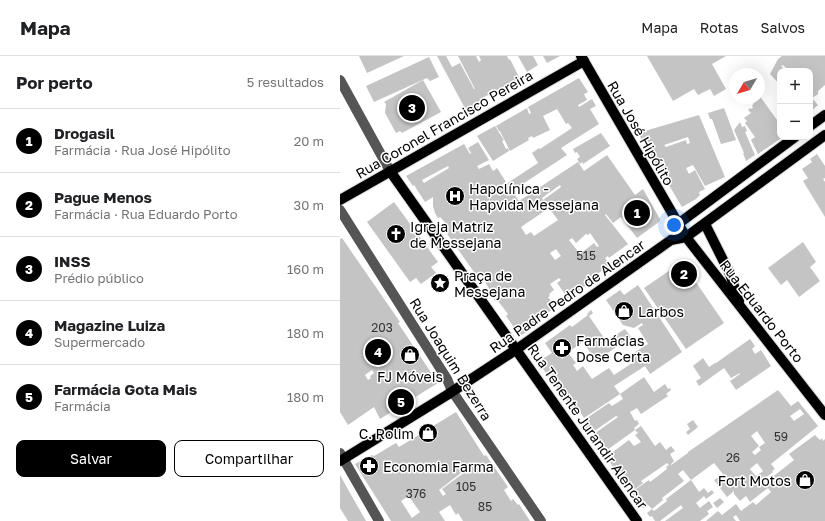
<!DOCTYPE html>
<html lang="pt">
<meta charset="utf-8">
<style>
:root{--surface:#fff;--page:#f2f2f2;--text:#202124;--muted:#757577;--line:#e0e0e0;--accent:#000}
body{margin:0;font-family:"Golos Text",sans-serif;background:var(--page);color:var(--text)}
.controls{position:absolute;right:12px;top:12px;display:grid;overflow:hidden;border-radius:8px;box-shadow:0 4px 16px #0002}
.controls button{width:36px;height:36px;display:grid;place-items:center;padding:0;border:0;border-bottom:1px solid var(--line);background:var(--surface);color:var(--text);font:20px sans-serif}
.compass{position:absolute;left:389px;top:12px;width:36px;height:36px;border-radius:50%;background:var(--surface);box-shadow:0 4px 16px #0002;rotate:232deg}
.you{position:absolute;left:334px;top:169px;width:14px;height:14px;margin:-10px;border:3px solid #fff;border-radius:50%;background:#1a73e8;box-shadow:0 0 0 6px #1a73e833}
.badge{display:grid;place-items:center;width:26px;height:26px;border-radius:50%;background:var(--accent);color:#fff;font-size:13px;font-weight:700}
.pin{position:absolute;translate:-50% -50%;border:2px solid #fff;box-shadow:0 1px 4px #0006}
.list{margin:0;padding:0;list-style:none}
h2{display:flex;justify-content:space-between;align-items:center;height:52px;margin:0;padding:0 16px;font-size:17px}
h2 small{font-size:13px;font-weight:400;color:var(--muted)}
.list li{display:grid;grid-template-columns:26px 1fr auto;gap:12px;align-items:center;box-sizing:border-box;height:64px;padding:0 16px;border-top:1px solid var(--line)}
.list b{display:block;font-size:15px;white-space:nowrap}
.list p{margin:0;font-size:13px;white-space:nowrap;color:var(--muted)}
.list em{font-size:13px;font-style:normal;color:var(--muted)}
.actions{display:flex;gap:8px;padding:12px 16px}
.actions a{flex:1;padding:9px 0;border:1px solid var(--accent);border-radius:8px;text-align:center;font-size:14px;color:var(--accent)}
.actions .main{background:var(--accent);color:#fff}
.map{position:relative;flex:none;width:485px;height:465px;overflow:hidden}
header{display:flex;align-items:center;gap:24px;box-sizing:border-box;height:56px;padding:0 20px;background:var(--surface);border-bottom:1px solid var(--line)}
header strong{font-size:19px}
nav{display:flex;gap:22px;margin-inline-start:auto;font-size:14px}
main{display:flex}
aside{flex:1;background:var(--surface)}
.map>svg:first-child{display:block}
.building{fill:#c4c4c4;fill-rule:evenodd}
.lines{fill:none;stroke-linecap:round;stroke-linejoin:round}
.major-casing{stroke:#dbdbdb;stroke-width:12}
.minor{stroke:#555;stroke-width:10}
.major{stroke:#000;stroke-width:10}
.labels{text-anchor:middle;dominant-baseline:central;stroke-width:3;stroke-linejoin:round;paint-order:stroke}
.number-label{font-size:12px;fill:#313131}
.street-label{font-size:14px;fill:#000;stroke:#fff}
.poi-label{font-size:14px;fill:#000;stroke:#fff;text-anchor:start}
</style>
<header>
<strong>Mapa</strong>
<nav><a>Mapa</a><a>Rotas</a><a>Salvos</a></nav>
</header>
<main>
<aside>
<h2>Por perto<small>5 resultados</small></h2>
<ul class="list">
<li><span class="badge">1</span><div><b>Drogasil</b><p>Farmácia · Rua José Hipólito</p></div><em>20 m</em></li>
<li><span class="badge">2</span><div><b>Pague Menos</b><p>Farmácia · Rua Eduardo Porto</p></div><em>30 m</em></li>
<li><span class="badge">3</span><div><b>INSS</b><p>Prédio público</p></div><em>160 m</em></li>
<li><span class="badge">4</span><div><b>Magazine Luiza</b><p>Supermercado</p></div><em>180 m</em></li>
<li><span class="badge">5</span><div><b>Farmácia Gota Mais</b><p>Farmácia</p></div><em>180 m</em></li>
</ul>
<div class="actions"><a class="main">Salvar</a><a>Compartilhar</a></div>
</aside>
<div class="map">
<svg width="485" height="465" viewBox="0 0 485 465">
<rect width="100%" height="100%" fill="#fff"/>
<g class="building">
<path d="M19,0h45l-37,17z"/>
<path d="M97,0h9l6,11 8,-4 14,26h1l-17,-33h18l3,6 2,-2 -2,-4h28l2,4 1,-1 10,20 -40,20 3,5 -15,10z"/>
<path d="M178,0h15l5,9 -11,7z"/>
<path d="M203,0h17l-13,7z"/>
<path d="M307,0h79l-14,8 14,25 -12,7 -4,-7 -12,6 -4,-6 -21,12z"/>
<path d="M442,0h43v29l-7,6v3l-6,4 6,7 -8,7v-41h-21l-6,-6 -2,1 6,5h-7v14l-10,-11 8,-15z"/>
<path d="M89,1l10,20 -9,4 -3,-3 -53,24 -8,-16z"/>
<path d="M239,22l9,14 -4,2 3,6 -9,5 1,2 13,-8 4,7 -6,3 9,15 -38,24 6,7 -55,36 7,10 59,-39 6,9 23,-16 28,40 8,-6 17,30 -1,3 -22,16 -16,-21 -8,6 -7,-9 -1,1 23,29 -19,14 -1,-2 -3,2 5,6 -20,16 1,2 -23,16 -11,-15 4,-3 -2,-2 -9,6 4,6 -5,4 1,2 -2,1 8,10 -18,13 2,3 -20,13 -14,-20 2,-2 -10,-13 -2,1 -5,-7 1,-2 -13,-20 -3,2 -33,-47 4,-3 -7,-8 -2,1 -3,-5 -2,-7v-9l-8,5 -11,-17 -1,1 -7,-10 58,-32 6,10 1,-1 -3,-5 10,-6 11,18 -12,6 2,3 10,-5 4,7 4,-3 9,14 -13,9 1,1 44,-29 -6,-10 7,-5 1,1 32,-21 -4,-5 -2,1 -9,-15 -14,7 7,14 -17,8 -1,-2 -4,2 1,2 -19,11 -10,-20h-1l-3,-5 31,-18 2,6 2,-1 -3,-6zM108,110l1,2 -25,15 -2,-3zM220,129l1,2 -18,13 -1,-2zM209,152l9,12 -24,16 -3,-4 -5,3 -5,-8zM250,177l9,13 -2,1 -3,-4 -14,11 -11,-14 3,-2 4,5 10,-9 2,1zM216,193l5,7 -6,4 -5,-7z"/>
<path d="M83,24l18,32 -39,21 -2,-2 -4,2 -11,-20 1,-9 -2,-2z"/>
<path d="M419,39l21,29v13h3l-25,17 -7,-14 4,-3 -10,-14 2,-2 -3,-3 7,-5 -3,-3 2,-2 1,1 2,-1 -1,-2 5,-8h2z"/>
<path d="M384,52l12,32 -15,4 -9,-25h-2l-2,-6z"/>
<path d="M359,59l26,62 -20,9 -12,-21 -7,3 3,6 6,-4 10,19 -6,3 1,3 -4,4 -14,8 -34,-57 -10,-17zM348,81l2,6 -3,1 -1,-4 -20,7 -2,-2z"/>
<path d="M400,66l2,5 3,-1 2,5 -2,1 10,23 -9,6 -3,-8h1l-10,-23z"/>
<path d="M155,70l9,14 -2,1 4,8 2,-1 1,3 -16,10 -16,-25z"/>
<path d="M261,77l9,13 -27,18 -1,-2 -2,2 -3,-5 3,-2 -3,-5 -2,1 -2,-4z"/>
<path d="M477,98l8,12v12l-2,1 2,3v35l-22,-36 5,-3 -6,-9 10,-7 -2,-3z"/>
<path d="M54,146l44,60 -7,5 5,6 -15,11 -5,-6 -6,4 -43,-60z"/>
<path d="M2,182l58,84 -2,1 40,60 -58,36 -6,-12 -26,18 -8,-13v-173zM32,314l2,3 -4,3 1,2 -3,2 -3,-5z"/>
<path d="M463,186l13,20 -6,5 10,14 -21,16 -12,-17 -6,5 -13,-17z"/>
<path d="M342,206l42,61 -38,26 -42,-61z"/>
<path d="M298,229l44,67 -32,22 -5,-8 -31,20 6,8 -36,24 -5,-8 -4,3 -16,-24 -1,1 -3,-5 4,-2 -3,-4 -1,1 -3,-5 -3,2 -11,-15 14,-9 -7,-10 25,-18 2,2 16,-12 -1,-1 4,-4 2,3 -4,3 17,25 19,-12 6,8 -35,24 -13,-19 -22,15 1,2 7,-5 7,9 -3,2 4,6 6,-5 9,13 17,-11 5,7 21,-14 -3,-5 4,-2 -1,-2 13,-8 -10,-16 5,-3 -1,-2 -8,5 -11,-3 -17,-25 14,-10 4,5z"/>
<path d="M410,283l5,7 -3,3 3,5 6,-4 10,16 -35,24 -6,-9 10,-7v-1l-9,5 -7,-10 -25,18 -3,-5 5,-3 -8,-12 10,-8 6,9 6,-4h1z"/>
<path d="M304,321l10,15 11,-8 3,5 2,-1 1,2 -5,4 2,2 -27,18 -4,-6 -7,4 5,9 2,-1 2,4 -5,4 1,2 -28,20 -6,-8 -3,2 -7,-8 27,-19 -2,-1 -26,18 -9,-12 28,-19 3,3 11,-7 -3,-5z"/>
<path d="M438,334l13,16 7,-5 20,25 -47,38 4,5 -3,2 1,1 -10,8 5,6 6,-5 -2,-2 3,-4 19,-15 -5,-6 26,-19 5,5 2,-2 1,3 2,-2v82h-85l-4,-6 -3,2 3,4h-30l12,-10 4,4 14,-11 5,7 12,-9 3,3 15,-13 -3,-4 -18,14 -4,-6 -6,5 -6,-7v-3l-7,6 -13,-17 9,-6 -9,-11 -23,17 -8,-10 -5,4 6,7 -22,17 1,2 -11,9 -4,-4 -5,3 -12,-17 4,-2h1l13,-9 1,2 17,-13 -1,-2 3,-2 -2,-2 -26,18 2,2 -8,6 -9,-12 -3,3 -17,-23 23,-17 5,6 7,-4 -6,-7 3,-2 -3,-3 6,-4 14,20 5,-4 6,8 5,-4 4,5 -5,3 4,7 -3,3v1l17,-12v-1zM460,353l4,5 -10,7 -4,-5zM417,375l8,12 -6,4 2,3 -6,5 -3,-3 7,-6 -8,-10zM417,407l6,8 -7,5 -6,-7z"/>
<path d="M116,356l28,44 2,-1 22,32 -4,3 7,11 2,-2 5,6 1,-1 11,17h-67l-5,-8 -2,2 -6,-10 -11,7 6,9h-54l-36,-57 17,-9 2,1 22,-13 3,4zM130,410l1,1 -5,4 2,2 -1,1 -2,-2 -23,17 4,5 -3,2 -4,-6zM65,435l15,21 -8,6 -11,-17 8,-5z"/>
<path d="M353,364l5,7 -10,8 -2,-3 4,-3 -3,-5z"/>
<path d="M0,419l10,18 16,28h-18l-8,-13z"/>
<path d="M351,424l8,12 5,-4 4,5 4,-3 2,3 -8,6 -2,-3 -8,7 4,5 9,-7 4,6 -6,4 2,3 -9,7h-35l18,-13 -2,-3 -21,16h-5l-3,-5 -2,1 -3,-4 5,-4 2,2 13,-10 -1,-2z"/>
<path d="M380,442l4,4 -7,6 -4,-5z"/>
</g>
<g class="lines">
<defs>
<g id="major">
<path d="M241,0l105,181 139,178"/>
<path d="M470,70l15,-11"/>
<path d="M50,115l247,350"/>
<path d="M0,144l244,-139"/>
<path d="M338,168l117,-87"/>
<path d="M365,168l25,50 9,27"/>
<path d="M0,405l107,-66 70,-46 154,-109 15,-3 139,-102"/>
</g>
</defs>
<use href="#major" class="major-casing"/>
<g class="minor">
<path d="M0,24l50,91"/>
<path d="M0,154l107,169 5,12 89,130"/>
<path d="M0,397l39,68"/>
</g>
<use href="#major" class="major"/>
</g>
<defs>
<symbol id="hospital-disc" viewBox="-11 -11 22 22"><circle r="9.5" fill="#000" stroke="#fff"/><path d="M-5-5h3v3.5h4V-5h3V5h-3V1.5h-4V5h-3Z" fill="#fff"/></symbol>
<symbol id="church-disc" viewBox="-11 -11 22 22"><circle r="9.5" fill="#000" stroke="#fff"/><path d="M-1.2-6h2.4v3.5h3.3v2.4h-3.3V6h-2.4V-.1h-3.3v-2.4h3.3Z" fill="#fff"/></symbol>
<symbol id="sight-disc" viewBox="-11 -11 22 22"><circle r="9.5" fill="#000" stroke="#fff"/><path d="M0-6L1.8-2.2L6-1.7L2.9 1.2L3.7 5.4L0 3.3L-3.7 5.4L-2.9 1.2L-6-1.7L-1.8-2.2Z" fill="#fff"/></symbol>
<symbol id="shop-disc" viewBox="-11 -11 22 22"><circle r="9.5" fill="#000" stroke="#fff"/><path d="M-5-2.5h2.3a2.7 3.5 0 0 1 5.4 0H5L5.5 6h-11ZM-1.5-2.5h3a1.5 2.3 0 0 0-3 0Z" fill="#fff"/></symbol>
<symbol id="pharmacy-disc" viewBox="-11 -11 22 22"><circle r="9.5" fill="#000" stroke="#fff"/><path d="M-2-6h4v4h4v4h-4v4h-4v-4h-4v-4h4Z" fill="#fff"/></symbol>
</defs>
<g fill-rule="evenodd">
<use href="#hospital-disc" x="104" y="129" width="22" height="22"/>
<use href="#church-disc" x="45" y="167" width="22" height="22"/>
<use href="#sight-disc" x="89" y="216" width="22" height="22"/>
<use href="#shop-disc" x="273" y="244" width="22" height="22"/>
<use href="#pharmacy-disc" x="211" y="281" width="22" height="22"/>
<use href="#shop-disc" x="59" y="288" width="22" height="22"/>
<use href="#shop-disc" x="77" y="366" width="22" height="22"/>
<use href="#pharmacy-disc" x="18" y="399" width="22" height="22"/>
<use href="#shop-disc" x="454" y="413" width="22" height="22"/>
</g>
<g class="labels">
<g class="number-label">
<text x="246" y="199">515</text>
<text x="42" y="271">203</text>
<text x="441" y="380">59</text>
<text x="393" y="401">26</text>
<text x="126" y="430">105</text>
<text x="76" y="437">376</text>
<text x="145" y="450">85</text>
</g>
<g class="street-label">
<text transform="translate(104 68) rotate(-30)">Rua Coronel Francisco Pereira</text>
<text transform="translate(301 77) rotate(60)">Rua José Hipólito</text>
<text transform="translate(227 240) rotate(-35)">Rua Padre Pedro de Alencar</text>
<text transform="translate(422 255) rotate(52)">Rua Eduardo Porto</text>
<text transform="translate(111 303) rotate(58)">Rua Joaquim Bezerra</text>
<text transform="translate(248 370) rotate(55)">Rua Tenente Jurandir Alencar</text>
</g>
<g class="poi-label">
<text x="129" y="132">Hapclínica -<tspan x="129" dy="16">Hapvida Messejana</tspan></text>
<text x="70" y="170">Igreja Matriz<tspan x="70" dy="16">de Messejana</tspan></text>
<text x="114" y="219">Praça de<tspan x="114" dy="16">Messejana</tspan></text>
<text x="298" y="255">Larbos</text>
<text x="236" y="284">Farmácias<tspan x="236" dy="16">Dose Certa</tspan></text>
<text x="70" y="320" text-anchor="middle">FJ Móveis</text>
<text x="74" y="377" text-anchor="end">C. Rolim</text>
<text x="43" y="410">Economia Farma</text>
<text x="451" y="424" text-anchor="end">Fort Motos</text>
</g>
</g>
</svg>
<div class="controls">
<button>+</button>
<button>−</button>
</div>
<svg class="compass" viewBox="-18 -18 36 36"><path d="M0-13l5 13h-10z" fill="#e53935"/><path d="M0 13l5-13h-10z" fill="#757577"/></svg>
<div class="you"></div>
<div class="pin badge" style="left:297px;top:157px">1</div>
<div class="pin badge" style="left:344px;top:218px">2</div>
<div class="pin badge" style="left:72px;top:52px">3</div>
<div class="pin badge" style="left:38px;top:296px">4</div>
<div class="pin badge" style="left:61px;top:346px">5</div>
</div>
</main>
